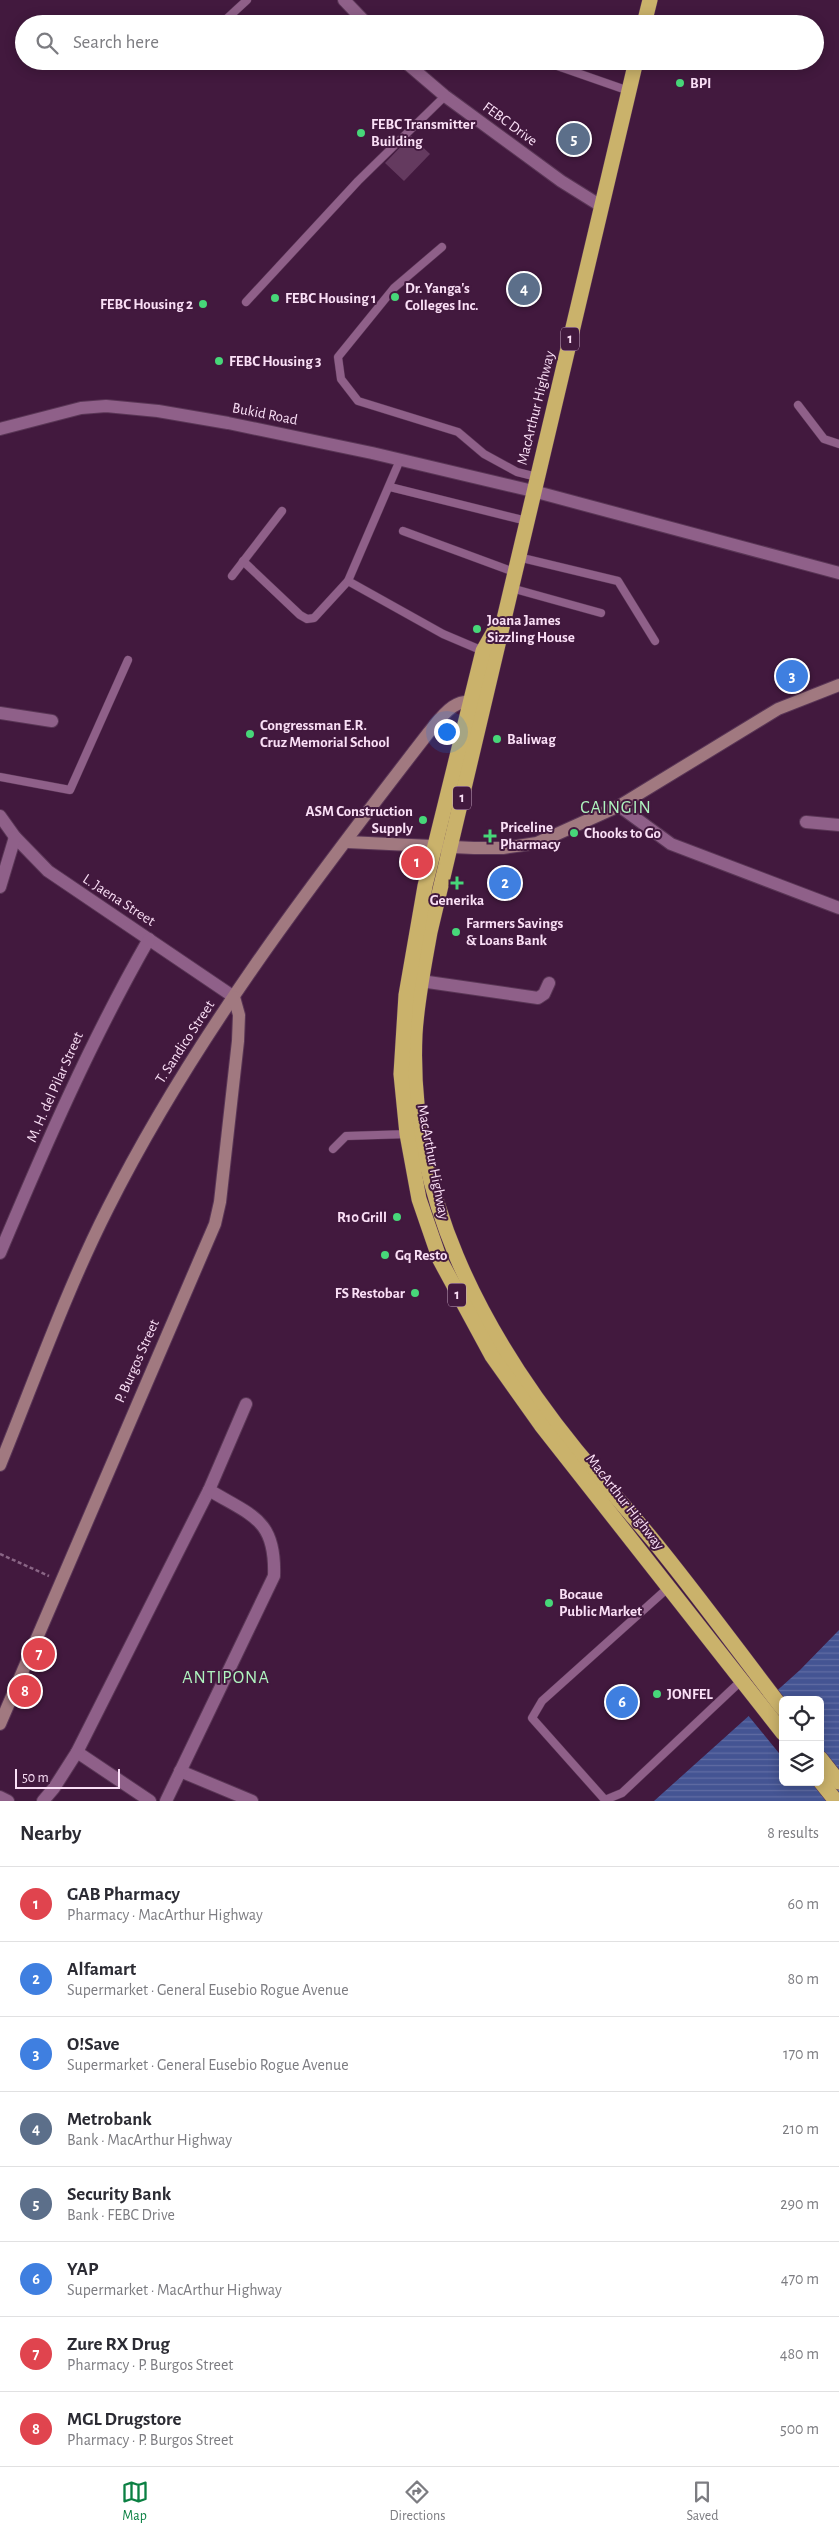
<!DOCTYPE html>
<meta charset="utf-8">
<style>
:root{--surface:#fff;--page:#f2f2f3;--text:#2b2b33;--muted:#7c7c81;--line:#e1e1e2;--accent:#0b8043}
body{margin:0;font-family:"Alegreya Sans",sans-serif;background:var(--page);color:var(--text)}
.controls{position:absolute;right:15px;bottom:15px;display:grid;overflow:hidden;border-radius:8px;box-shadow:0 2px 12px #0003}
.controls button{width:45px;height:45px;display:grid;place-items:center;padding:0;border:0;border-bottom:1px solid var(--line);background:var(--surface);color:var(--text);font:25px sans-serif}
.scale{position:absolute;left:15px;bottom:12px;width:105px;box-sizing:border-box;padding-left:5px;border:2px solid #fadff6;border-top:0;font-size:14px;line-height:18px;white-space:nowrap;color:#fadff6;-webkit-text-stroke:4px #42193e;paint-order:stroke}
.you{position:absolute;left:446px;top:731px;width:18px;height:18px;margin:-12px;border:4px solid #fff;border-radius:50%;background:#1a73e8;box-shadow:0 0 0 8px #1a73e833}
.badge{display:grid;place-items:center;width:32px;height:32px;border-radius:50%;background:var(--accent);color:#fff;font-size:16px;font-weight:700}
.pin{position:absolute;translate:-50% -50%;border:2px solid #fff;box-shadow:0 1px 5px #0006}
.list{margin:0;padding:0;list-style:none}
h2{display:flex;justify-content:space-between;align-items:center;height:65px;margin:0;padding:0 20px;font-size:21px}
h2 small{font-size:16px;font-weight:400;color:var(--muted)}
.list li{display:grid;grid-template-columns:32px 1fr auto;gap:15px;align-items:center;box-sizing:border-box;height:75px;padding:0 20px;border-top:1px solid var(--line)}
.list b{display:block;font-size:19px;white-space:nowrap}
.list p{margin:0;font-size:16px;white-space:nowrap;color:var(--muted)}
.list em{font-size:16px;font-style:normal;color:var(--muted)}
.icon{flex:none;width:28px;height:28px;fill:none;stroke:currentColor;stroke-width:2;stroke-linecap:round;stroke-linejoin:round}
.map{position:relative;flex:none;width:839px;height:1801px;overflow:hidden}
.search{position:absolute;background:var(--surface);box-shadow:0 2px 12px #0003;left:15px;right:15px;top:15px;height:55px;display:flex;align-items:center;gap:12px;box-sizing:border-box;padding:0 18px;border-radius:28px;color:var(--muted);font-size:19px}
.sheet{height:665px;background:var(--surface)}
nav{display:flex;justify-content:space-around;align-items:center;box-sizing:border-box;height:70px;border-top:1px solid var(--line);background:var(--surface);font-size:14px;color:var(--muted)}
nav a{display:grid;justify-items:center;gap:2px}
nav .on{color:var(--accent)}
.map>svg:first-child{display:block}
.garden{fill:#643a5f}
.water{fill:url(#water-rules);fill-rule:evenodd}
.pier{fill:#42193e}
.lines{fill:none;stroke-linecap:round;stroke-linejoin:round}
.lane-casing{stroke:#5a3656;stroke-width:9}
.street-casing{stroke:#5a3656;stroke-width:14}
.secondary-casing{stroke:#5a3656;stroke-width:14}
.highway-casing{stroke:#5a3656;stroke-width:16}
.path{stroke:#896585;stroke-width:2.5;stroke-dasharray:4 2.5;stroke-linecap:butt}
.lane{stroke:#8f6089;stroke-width:8}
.street{stroke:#8f6089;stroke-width:12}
.secondary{stroke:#a17980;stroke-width:12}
.highway{stroke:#cab26b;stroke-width:15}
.poi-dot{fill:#47d779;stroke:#42193e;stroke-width:2}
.labels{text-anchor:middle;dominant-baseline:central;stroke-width:4;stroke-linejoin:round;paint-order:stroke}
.shield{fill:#42193e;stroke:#c3a4bf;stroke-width:1}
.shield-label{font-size:14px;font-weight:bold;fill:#fadff6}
.poi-label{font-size:15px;font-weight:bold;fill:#fadff6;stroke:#42193e;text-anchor:start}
.street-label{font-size:15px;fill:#fadff6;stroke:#42193e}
.quarter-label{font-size:18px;letter-spacing:1px;fill:#aff4bf;stroke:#42193e}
</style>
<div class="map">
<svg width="839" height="1801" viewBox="0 0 839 1801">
<defs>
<pattern id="water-rules" width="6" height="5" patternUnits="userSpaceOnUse" patternTransform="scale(1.25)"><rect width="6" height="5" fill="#445493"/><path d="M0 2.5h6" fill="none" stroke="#606ca3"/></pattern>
</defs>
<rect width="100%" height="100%" fill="#42193e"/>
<path class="garden" d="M411,136l19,18 -26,27 -19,-18z"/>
<path class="water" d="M839,1630v171h-185l146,-131zM783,1700h37v82h-37z"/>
<path class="pier" d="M776,1689l7,11v58l-36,-44z"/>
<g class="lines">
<defs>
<g id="lane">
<path d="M221,24l26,-24"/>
<path d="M543,61l86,30"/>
<path d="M442,247l-48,41 -56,69 3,22 17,22 100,31 26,22 33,18 20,5"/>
<path d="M246,302l112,-121 87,-85"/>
<path d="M798,405l26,34 15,5"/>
<path d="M390,487l137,34"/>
<path d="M403,531l111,41"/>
<path d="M518,557l100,24 37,60"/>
<path d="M243,561l57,54 7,4 7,-1 34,-37 52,-121"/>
<path d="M232,576l50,-65"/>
<path d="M348,581l95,53 40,17"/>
<path d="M511,588l90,25"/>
<path d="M0,777l70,13 58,-130"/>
<path d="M333,1149l13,-13 63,-2"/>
<path d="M669,1587l-127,114 -10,17 73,82 17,-7 120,-113"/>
</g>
<g id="street">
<path d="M344,0l23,24"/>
<path d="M404,61l41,35 116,85 40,25"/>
<path d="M0,429l81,-21 25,-2 52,5 70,12 144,30 161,38 306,82"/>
<path d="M0,713l52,8"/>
<path d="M619,806l52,38 168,64"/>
<path d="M0,816l15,21 33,34 186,126"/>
<path d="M806,822l33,3"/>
<path d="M0,887l15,-50"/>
<path d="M414,980l124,18 6,-4 5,-11"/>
<path d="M0,1253c45,-107 91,-213 149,-314"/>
<path d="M77,1752l73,49"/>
<path d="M180,1771l72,30"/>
<path d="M0,1797l8,4"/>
<path d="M43,1801l11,-13 23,-36 132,-262 37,-86"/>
<path d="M166,1801l108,-225c2,-57 -22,-60 -65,-86"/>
</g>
<g id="secondary">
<path d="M347,842l127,6h29l34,-5 82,-37 159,-97 61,-24"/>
<path d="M0,1465c35,-86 66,-174 108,-257 86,-171 204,-325 321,-476 14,-17 26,-36 50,-29"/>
<path d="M0,1724l215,-500 5,-22 18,-161 1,-26 -5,-18"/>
</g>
<g id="highway">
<path d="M644,24l6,-24"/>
<path d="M636,61l-206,871c-6,34 -13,68 -15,102 -7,158 64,296 161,416 25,30 51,59 76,89 45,55 87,113 131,170"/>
<path d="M496,628l-13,23 -58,235 -19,109 -5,79 6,60 12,65 21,61 52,96 49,69 242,308"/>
<path d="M820,1758l19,24"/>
<path d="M820,1781l16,20"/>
</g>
</defs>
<use href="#lane" class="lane-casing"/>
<use href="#street" class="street-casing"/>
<use href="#secondary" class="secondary-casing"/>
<use href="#highway" class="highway-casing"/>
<path class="path" d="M0,1554l49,22"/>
<use href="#lane" class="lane"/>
<use href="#street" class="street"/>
<use href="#secondary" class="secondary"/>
<use href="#highway" class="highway"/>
</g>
<g class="poi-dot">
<circle cx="680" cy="83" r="5"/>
<circle cx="361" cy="133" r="5"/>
<circle cx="395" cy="297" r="5"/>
<circle cx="275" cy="298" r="5"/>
<circle cx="203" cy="304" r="5"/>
<circle cx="219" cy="361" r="5"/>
<circle cx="477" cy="629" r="5"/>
<circle cx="250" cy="734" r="5"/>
<circle cx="497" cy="739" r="5"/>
<circle cx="423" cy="820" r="5"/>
<circle cx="574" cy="833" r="5"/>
<path d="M487.5 828.5h5v5h5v5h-5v5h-5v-5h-5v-5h5z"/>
<path d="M454.5 875.5h5v5h5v5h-5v5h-5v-5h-5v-5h5z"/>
<circle cx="456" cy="932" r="5"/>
<circle cx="397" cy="1217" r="5"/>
<circle cx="385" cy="1255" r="5"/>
<circle cx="415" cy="1293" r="5"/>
<circle cx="549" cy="1603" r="5"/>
<circle cx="657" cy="1694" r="5"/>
</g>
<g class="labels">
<g class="shield">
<rect x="561" y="327.5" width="18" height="23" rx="4"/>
<rect x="453" y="786.5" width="18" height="23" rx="4"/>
<rect x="448" y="1283.5" width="18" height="23" rx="4"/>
</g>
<g class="shield-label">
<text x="570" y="339">1</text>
<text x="462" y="798">1</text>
<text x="457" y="1295">1</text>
</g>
<g class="poi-label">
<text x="690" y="83">BPI</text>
<text x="371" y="124">FEBC Transmitter<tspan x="371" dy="17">Building</tspan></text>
<text x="405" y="288">Dr. Yanga's<tspan x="405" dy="17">Colleges Inc.</tspan></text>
<text x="285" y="298">FEBC Housing 1</text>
<text x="193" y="304" text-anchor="end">FEBC Housing 2</text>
<text x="229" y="361">FEBC Housing 3</text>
<text x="487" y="620">Joana James<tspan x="487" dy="17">Sizzling House</tspan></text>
<text x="260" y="725">Congressman E.R.<tspan x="260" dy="17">Cruz Memorial School</tspan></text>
<text x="507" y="739">Baliwag</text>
<text x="413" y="811" text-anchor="end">ASM Construction<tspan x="413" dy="17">Supply</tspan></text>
<text x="500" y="827">Priceline<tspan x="500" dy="17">Pharmacy</tspan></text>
<text x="584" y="833">Chooks to Go</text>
<text x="457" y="900" text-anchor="middle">Generika</text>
<text x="466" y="923">Farmers Savings<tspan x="466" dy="17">&amp; Loans Bank</tspan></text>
<text x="387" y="1217" text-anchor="end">R10 Grill</text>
<text x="395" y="1255">Gq Resto</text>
<text x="405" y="1293" text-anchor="end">FS Restobar</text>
<text x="559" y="1594">Bocaue<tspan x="559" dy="17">Public Market</tspan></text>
<text x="667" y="1694">JONFEL</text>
</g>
<g class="street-label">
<text transform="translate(510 124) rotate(36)">FEBC Drive</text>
<text transform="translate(536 408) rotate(-76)">MacArthur Highway</text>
<text transform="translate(265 414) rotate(11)">Bukid Road</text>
<text transform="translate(119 900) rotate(33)">L. Jaena Street</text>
<text transform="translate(185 1042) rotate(-57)">T. Sandico Street</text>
<text transform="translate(55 1087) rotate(-66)">M. H. del Pilar Street</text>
<text transform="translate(433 1162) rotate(79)">MacArthur Highway</text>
<text transform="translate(137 1361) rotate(-66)">P. Burgos Street</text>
<text transform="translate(625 1502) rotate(52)">MacArthur Highway</text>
</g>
<g class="quarter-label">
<text x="616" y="808">CAINGIN</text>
<text x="226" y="1678">ANTIPONA</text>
</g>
</g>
</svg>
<div class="controls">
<button><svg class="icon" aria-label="locate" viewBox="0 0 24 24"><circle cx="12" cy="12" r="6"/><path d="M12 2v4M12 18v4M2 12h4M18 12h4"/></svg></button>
<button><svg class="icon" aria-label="layers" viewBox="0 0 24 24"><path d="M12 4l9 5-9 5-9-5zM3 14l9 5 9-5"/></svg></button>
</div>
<div class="scale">50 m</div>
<div class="you"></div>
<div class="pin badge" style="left:417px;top:862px;background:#e0444e">1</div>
<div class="pin badge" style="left:505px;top:883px;background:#3f7fe0">2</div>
<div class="pin badge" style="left:792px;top:676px;background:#3f7fe0">3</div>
<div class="pin badge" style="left:524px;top:289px;background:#5c6f8a">4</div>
<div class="pin badge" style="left:574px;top:139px;background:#5c6f8a">5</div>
<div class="pin badge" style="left:622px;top:1702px;background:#3f7fe0">6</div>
<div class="pin badge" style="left:39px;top:1654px;background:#e0444e">7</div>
<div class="pin badge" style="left:25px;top:1691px;background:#e0444e">8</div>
<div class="search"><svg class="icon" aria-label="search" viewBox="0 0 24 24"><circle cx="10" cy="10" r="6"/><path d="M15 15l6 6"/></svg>Search here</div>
</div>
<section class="sheet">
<h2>Nearby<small>8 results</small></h2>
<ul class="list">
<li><span class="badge" style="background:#e0444e">1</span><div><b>GAB Pharmacy</b><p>Pharmacy · MacArthur Highway</p></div><em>60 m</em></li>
<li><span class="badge" style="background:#3f7fe0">2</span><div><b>Alfamart</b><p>Supermarket · General Eusebio Rogue Avenue</p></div><em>80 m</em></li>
<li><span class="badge" style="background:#3f7fe0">3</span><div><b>O!Save</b><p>Supermarket · General Eusebio Rogue Avenue</p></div><em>170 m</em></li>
<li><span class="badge" style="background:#5c6f8a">4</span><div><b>Metrobank</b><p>Bank · MacArthur Highway</p></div><em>210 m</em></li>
<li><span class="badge" style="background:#5c6f8a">5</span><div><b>Security Bank</b><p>Bank · FEBC Drive</p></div><em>290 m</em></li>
<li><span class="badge" style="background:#3f7fe0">6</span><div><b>YAP</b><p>Supermarket · MacArthur Highway</p></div><em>470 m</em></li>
<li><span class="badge" style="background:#e0444e">7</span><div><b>Zure RX Drug</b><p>Pharmacy · P. Burgos Street</p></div><em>480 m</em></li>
<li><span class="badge" style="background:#e0444e">8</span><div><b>MGL Drugstore</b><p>Pharmacy · P. Burgos Street</p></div><em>500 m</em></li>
</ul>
</section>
<nav>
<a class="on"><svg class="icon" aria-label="map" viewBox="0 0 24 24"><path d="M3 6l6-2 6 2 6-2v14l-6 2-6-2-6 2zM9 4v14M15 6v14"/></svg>Map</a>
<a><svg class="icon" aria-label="directions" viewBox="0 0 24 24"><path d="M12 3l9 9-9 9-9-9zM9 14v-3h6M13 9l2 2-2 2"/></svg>Directions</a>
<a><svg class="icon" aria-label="saved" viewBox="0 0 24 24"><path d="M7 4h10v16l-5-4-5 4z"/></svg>Saved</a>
</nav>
